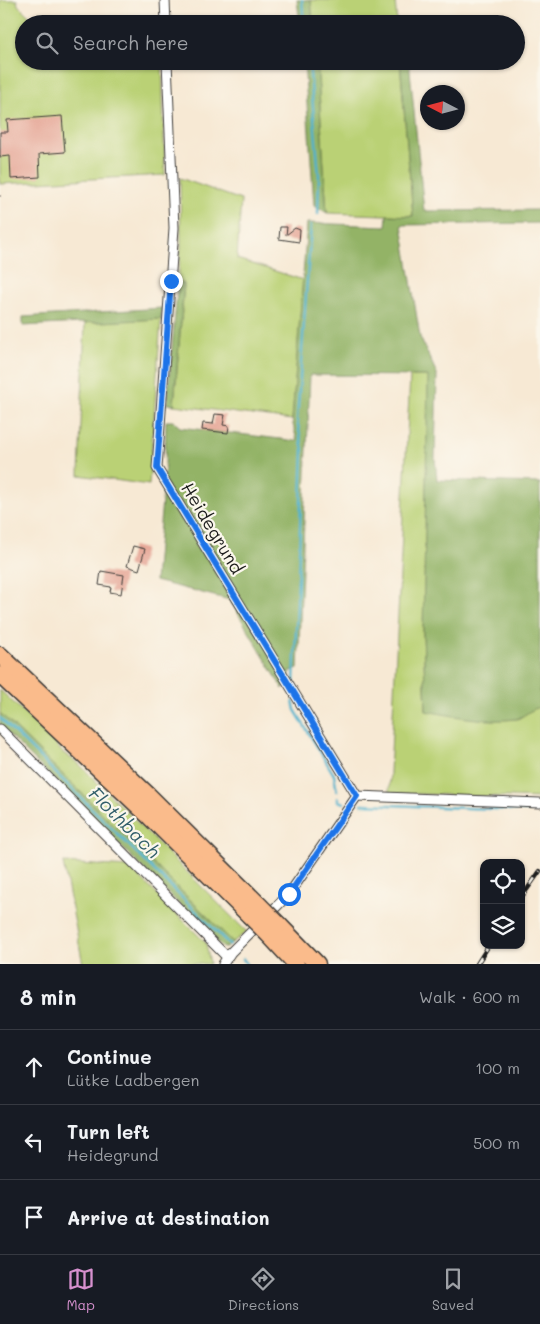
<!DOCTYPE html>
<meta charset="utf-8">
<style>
:root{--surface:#171b24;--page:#20242c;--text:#f1f3f6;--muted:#9ea1a6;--line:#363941;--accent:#d690ce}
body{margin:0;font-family:Mali,sans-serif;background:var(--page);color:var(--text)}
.controls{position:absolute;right:15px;bottom:15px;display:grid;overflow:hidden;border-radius:10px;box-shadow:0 1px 4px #0004}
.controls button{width:45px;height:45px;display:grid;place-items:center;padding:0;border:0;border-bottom:1px solid var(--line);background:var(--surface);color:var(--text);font:25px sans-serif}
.compass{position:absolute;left:420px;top:85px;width:45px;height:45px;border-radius:50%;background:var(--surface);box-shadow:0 1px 4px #0004;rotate:276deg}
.stop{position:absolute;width:15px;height:15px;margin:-11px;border:4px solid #1a73e8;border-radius:50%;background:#fff}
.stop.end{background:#1a73e8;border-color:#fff;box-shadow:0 1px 5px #0008}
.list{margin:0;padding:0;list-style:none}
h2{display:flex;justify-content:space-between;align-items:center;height:65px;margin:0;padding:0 20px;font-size:21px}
h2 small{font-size:16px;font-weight:400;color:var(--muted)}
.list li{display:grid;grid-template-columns:32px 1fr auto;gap:15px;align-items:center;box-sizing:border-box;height:75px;padding:0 20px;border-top:1px solid var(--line)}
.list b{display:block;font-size:19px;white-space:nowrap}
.list p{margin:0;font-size:16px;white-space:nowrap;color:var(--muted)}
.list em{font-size:16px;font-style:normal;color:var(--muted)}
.icon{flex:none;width:28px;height:28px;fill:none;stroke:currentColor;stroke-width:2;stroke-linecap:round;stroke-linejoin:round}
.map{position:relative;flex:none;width:540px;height:964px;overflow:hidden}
.search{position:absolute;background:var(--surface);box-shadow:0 1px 4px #0004;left:15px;right:15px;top:15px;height:55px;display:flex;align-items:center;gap:12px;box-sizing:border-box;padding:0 18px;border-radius:28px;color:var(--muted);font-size:19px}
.sheet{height:290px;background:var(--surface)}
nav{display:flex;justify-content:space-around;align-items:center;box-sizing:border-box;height:70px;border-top:1px solid var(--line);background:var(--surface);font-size:14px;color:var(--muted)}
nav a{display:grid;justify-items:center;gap:2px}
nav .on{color:var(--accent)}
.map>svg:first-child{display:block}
.green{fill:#bad175;stroke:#6b7648}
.forest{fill:#93b366;stroke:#586841}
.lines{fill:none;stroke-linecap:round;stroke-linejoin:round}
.stream{stroke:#4db1cc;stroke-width:2.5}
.building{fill:#e4a090}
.street-casing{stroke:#3d3b38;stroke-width:11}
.highway-casing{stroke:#3d3b38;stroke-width:19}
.path{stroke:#3d3b38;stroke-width:1;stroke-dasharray:1 4;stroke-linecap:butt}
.street{stroke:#fff;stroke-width:9}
.highway{stroke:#fabb8b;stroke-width:16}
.rail-casing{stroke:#1c1c1c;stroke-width:4.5}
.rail{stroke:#fbf7ec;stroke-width:2.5;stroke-dasharray:8;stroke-linecap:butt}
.highway-bridge-casing{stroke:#3d3b38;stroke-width:19;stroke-linecap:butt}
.highway-bridge{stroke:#fabb8b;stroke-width:16}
.route{stroke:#1a73e8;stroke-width:6}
.labels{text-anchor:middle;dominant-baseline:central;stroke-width:4.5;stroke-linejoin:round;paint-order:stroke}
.street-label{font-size:18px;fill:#1c1c1c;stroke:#fbf7ec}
.water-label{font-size:19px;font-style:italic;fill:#325f6b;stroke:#fbf7ec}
</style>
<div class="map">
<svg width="540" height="964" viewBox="0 0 540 964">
<rect width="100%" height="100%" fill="#fbf7ec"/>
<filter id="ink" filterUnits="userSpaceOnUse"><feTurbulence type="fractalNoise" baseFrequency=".02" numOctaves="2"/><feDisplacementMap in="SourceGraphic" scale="10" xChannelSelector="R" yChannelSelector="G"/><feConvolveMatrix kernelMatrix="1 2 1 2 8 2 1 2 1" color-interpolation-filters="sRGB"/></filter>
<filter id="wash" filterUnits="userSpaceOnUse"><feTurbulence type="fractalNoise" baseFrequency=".0096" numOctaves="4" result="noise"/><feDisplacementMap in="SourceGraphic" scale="20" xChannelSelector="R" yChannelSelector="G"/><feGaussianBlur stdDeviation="1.12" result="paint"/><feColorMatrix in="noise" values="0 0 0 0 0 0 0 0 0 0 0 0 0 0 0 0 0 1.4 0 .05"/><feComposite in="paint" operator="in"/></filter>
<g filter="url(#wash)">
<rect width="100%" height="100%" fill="#f7e9d4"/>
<g class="green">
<path d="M0,0h17l1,5 14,14 40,-3 10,8h-58v37h138l3,114 -165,9z"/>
<path d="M311,0h84l2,24h-84z"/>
<path d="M317,61h83l13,155 -86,-3z"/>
<path d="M180,178l61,22 -4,59 66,21 -11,140 -118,-15 10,-120 -6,-5 3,-33z"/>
<path d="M161,319l-12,166 -70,-10 6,-153z"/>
<path d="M410,376h19l-6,257 3,78 92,8 11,-10 11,-2v91l-151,-5z"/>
<path d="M0,690l52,49 10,13 17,12 168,168 -14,10 -233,-229z"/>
<path d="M63,863l66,4 77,76 4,21h-127z"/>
</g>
<g class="forest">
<path d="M297,0h14l2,24h-13z"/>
<path d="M304,61h13l10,152 -13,-8z"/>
<path d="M400,61h9l15,150 116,-1v13l-138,2 18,112 17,37 -2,84 2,22 103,3v224c-9,2 -18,11 -24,12 -27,4 -63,-3 -90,-8l-3,-78 5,-257 -118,-1 -12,293 -7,3 -8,18 -53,-89 -75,-19 10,-115 1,-45h7l7,6 117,14 -5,-21 15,-197 79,3 1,-11 26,1z"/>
<path d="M178,280l6,4 -10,121 -7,-1z"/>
<path d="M162,308l-1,11 -138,7v-9z"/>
<path d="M0,713l233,229 -7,6h-3l-223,-222z"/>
</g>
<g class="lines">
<g class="stream">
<path d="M302,0l2,24"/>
<path d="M309,61l10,115 -1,38"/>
<path d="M294,682l9,-232 -6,-30 14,-195"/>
<path d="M293,701l2,9 39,65 3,16"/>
<path d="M0,718l230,227"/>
<path d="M338,798v3l6,2"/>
<path d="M362,804l178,7"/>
<path d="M243,959l4,5"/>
</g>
</g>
<g id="blocks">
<g class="building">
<path d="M62,116l3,36 -26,2 1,23 -29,2 -1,-23 -10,1v-25h8l-1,-12z"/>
<path d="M280,227h7l-1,8 9,-7 5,2 -1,12 -20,-3z"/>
<path d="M215,414l10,1 -2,10 6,1 -1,7 -26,-3 1,-7 10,1z"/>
<path d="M133,546l12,3 -6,21 -12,-4z"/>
<path d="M101,571l23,4 -3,19 -11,-2 1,-5 -12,-2z"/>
</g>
</g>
</g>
<g filter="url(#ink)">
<use href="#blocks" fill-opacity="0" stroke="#3d3b38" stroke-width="1"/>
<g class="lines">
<defs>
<g id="street">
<path d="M165,0l1,24"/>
<path d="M167,61l7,167 -17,240 200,328 183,7"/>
<path d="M0,729l227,228"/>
<path d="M223,964l8,-12 58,-58 68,-98"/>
</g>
<g id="highway">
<path d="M0,655l148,140 111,110"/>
<path d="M0,675l150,142 99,98"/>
<path d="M279,925l38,39"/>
<path d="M269,935l27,29"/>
</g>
</defs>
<use href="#street" class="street-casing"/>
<use href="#highway" class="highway-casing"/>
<path class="path" d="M0,196h5"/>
<use href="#street" class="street"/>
<use href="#highway" class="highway"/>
<defs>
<g id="rail">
<path d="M521,898l19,-27"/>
<path d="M477,964l12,-19"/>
</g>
</defs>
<use href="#rail" class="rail-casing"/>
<use href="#rail" class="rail"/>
<defs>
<g id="highway-bridge">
<path d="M259,905l20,20"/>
<path d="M249,915l20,20"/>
</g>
</defs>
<use href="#highway-bridge" class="highway-bridge-casing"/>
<use href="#highway-bridge" class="highway-bridge"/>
</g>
</g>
<g class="lines" filter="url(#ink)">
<path class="route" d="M171,281l-14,187 200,328 -68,98"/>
</g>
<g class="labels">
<g class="street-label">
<text transform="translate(213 528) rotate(59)">Heidegrund</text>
</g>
<g class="water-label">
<text transform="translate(125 822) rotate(45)">Flothbach</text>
</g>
</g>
</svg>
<div class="controls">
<button><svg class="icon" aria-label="locate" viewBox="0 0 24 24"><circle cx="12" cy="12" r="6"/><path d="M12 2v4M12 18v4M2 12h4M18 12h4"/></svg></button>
<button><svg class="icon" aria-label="layers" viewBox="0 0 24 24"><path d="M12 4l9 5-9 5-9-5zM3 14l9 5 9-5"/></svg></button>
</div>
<svg class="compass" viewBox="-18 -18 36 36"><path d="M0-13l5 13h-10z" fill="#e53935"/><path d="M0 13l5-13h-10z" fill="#9ea1a6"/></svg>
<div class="stop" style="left:289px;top:894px"></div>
<div class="stop end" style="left:171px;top:281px"></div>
<div class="search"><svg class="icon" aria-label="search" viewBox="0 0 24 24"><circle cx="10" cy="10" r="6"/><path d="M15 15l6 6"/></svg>Search here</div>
</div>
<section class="sheet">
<h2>8 min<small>Walk · 600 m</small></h2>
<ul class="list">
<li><svg class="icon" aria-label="ahead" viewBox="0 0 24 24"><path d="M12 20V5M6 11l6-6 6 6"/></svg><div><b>Continue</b><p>Lütke Ladbergen</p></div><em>100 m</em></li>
<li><svg class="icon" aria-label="left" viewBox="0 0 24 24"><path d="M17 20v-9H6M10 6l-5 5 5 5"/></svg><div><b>Turn left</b><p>Heidegrund</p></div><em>500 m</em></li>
<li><svg class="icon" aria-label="arrive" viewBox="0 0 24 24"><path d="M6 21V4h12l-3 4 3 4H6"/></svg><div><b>Arrive at destination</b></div></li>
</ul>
</section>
<nav>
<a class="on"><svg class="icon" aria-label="map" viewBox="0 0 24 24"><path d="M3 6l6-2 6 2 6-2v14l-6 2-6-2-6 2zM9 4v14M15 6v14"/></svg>Map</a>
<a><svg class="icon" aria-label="directions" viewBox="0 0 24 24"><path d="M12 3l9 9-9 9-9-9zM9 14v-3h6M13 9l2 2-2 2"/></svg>Directions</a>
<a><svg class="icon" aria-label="saved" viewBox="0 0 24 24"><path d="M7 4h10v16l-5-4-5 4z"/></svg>Saved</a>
</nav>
